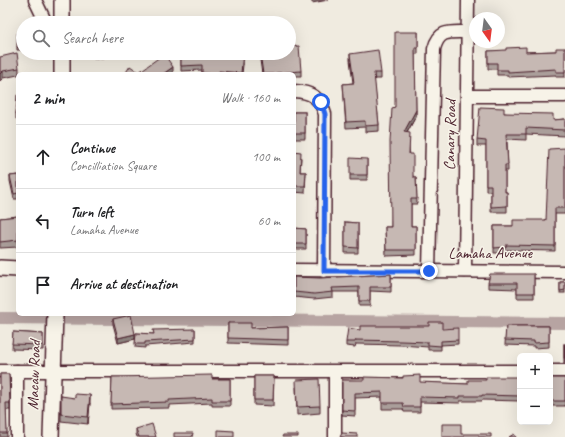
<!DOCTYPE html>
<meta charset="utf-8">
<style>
:root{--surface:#fff;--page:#f2f2f2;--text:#202124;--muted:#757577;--line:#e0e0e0}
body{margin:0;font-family:Caveat,sans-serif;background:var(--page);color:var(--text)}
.controls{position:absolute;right:12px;bottom:12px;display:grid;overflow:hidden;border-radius:6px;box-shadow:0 4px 16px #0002}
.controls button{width:36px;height:36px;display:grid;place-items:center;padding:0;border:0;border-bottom:1px solid var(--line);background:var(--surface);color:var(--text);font:20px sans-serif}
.compass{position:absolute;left:469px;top:12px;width:36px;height:36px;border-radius:50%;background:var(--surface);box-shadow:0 4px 16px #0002;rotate:166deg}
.stop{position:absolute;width:12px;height:12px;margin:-9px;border:3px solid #2563eb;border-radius:50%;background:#fff}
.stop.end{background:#2563eb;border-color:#fff;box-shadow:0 1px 4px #0008}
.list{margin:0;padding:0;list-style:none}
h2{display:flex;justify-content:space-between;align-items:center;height:52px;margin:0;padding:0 16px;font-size:17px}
h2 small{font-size:13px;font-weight:400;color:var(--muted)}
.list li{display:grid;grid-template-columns:26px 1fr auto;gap:12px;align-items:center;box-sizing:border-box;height:64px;padding:0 16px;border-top:1px solid var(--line)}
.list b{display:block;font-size:15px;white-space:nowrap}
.list p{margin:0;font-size:13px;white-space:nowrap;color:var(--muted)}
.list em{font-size:13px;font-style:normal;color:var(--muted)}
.icon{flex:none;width:22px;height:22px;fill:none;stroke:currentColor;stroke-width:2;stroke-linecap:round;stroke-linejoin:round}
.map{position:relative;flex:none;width:565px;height:437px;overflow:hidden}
.search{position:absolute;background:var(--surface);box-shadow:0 4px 16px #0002;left:16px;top:16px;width:280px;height:44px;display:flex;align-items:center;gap:10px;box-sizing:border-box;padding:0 14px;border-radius:22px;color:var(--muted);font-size:15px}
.panel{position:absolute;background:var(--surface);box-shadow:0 4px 16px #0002;left:16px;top:72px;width:280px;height:244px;border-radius:6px}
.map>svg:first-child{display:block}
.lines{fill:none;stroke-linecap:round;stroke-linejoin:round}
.canal{stroke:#b7a4a2;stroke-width:12}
.minor-casing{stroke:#4a1f2b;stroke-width:15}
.tertiary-casing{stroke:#4a1f2b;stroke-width:18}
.minor{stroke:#f7f3e8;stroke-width:12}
.tertiary{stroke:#f7f3e8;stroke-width:15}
.wall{fill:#aa9e9a;stroke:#4a1f2b}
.shaded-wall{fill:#8b817d;stroke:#4a1f2b}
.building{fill:#c6b8b3;stroke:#4a1f2b}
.route{stroke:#2563eb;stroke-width:5}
.labels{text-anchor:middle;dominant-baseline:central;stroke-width:3;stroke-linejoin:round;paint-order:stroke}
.street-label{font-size:16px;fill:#4a1f2b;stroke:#f7f3e8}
</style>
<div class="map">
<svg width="565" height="437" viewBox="0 0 565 437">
<rect width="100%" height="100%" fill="#f0ebe0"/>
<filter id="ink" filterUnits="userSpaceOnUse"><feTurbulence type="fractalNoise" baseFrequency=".025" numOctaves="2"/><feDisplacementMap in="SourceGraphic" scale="8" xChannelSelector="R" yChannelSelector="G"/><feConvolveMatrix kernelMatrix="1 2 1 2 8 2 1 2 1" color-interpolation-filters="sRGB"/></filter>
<g filter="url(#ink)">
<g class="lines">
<path class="canal" d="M0,318l565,5"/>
<defs>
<g id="minor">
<path d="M35,0l11,23"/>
<path d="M294,91c17,1 26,6 31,23l-1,157"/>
<path d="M467,96h98"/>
<path d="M294,270l271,2"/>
<path d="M429,271l5,-222c5,-20 16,-17 34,-17"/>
<path d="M465,271l3,-271"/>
<path d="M0,371h520"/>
<path d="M550,371h15"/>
<path d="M17,437v-66"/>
<path d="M335,437v-65"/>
</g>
<g id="tertiary">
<path d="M62,23v-23"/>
<path d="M62,74v-21"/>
<path d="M0,268l18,1"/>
<path d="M51,437l4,-123"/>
</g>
</defs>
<use href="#minor" class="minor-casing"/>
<use href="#tertiary" class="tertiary-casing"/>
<use href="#minor" class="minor"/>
<use href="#tertiary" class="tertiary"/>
</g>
<g class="wall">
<path d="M418,32v22h-3l1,62 -9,17 6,44h3l1,27h-6v22h5v29l-30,1 -1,-29h6l4,-120z"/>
<path d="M23,34v16h-6v-3z"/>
<path d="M565,48v29h-9v-2l-48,2v-2h-11v-6h-9v-18l38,1 30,-1z"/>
<path d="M82,53h22l-1,6 -21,-2z"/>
<path d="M181,53l63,3 -2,18h-40v-4l-21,1z"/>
<path d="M259,53h30l12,18v5h-7v-2h-32z"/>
<path d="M350,54l31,19v6h-7l5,46v6l-14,1v-5l-19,1 -3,-44 10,-1 -3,-23z"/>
<path d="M0,57l19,11v6h-1v1l-15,3 -3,3z"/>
<path d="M18,95v24h-2v-5z"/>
<rect x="294" y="112" width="11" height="27"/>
<path d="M504,113l49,7 12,-1v17l-39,-2v6l-19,-1 1,32h-3v21h2v20h-16v-21h-5v-45h-9v-6z"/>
<path d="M565,148v66h-10v37l-49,-1v3h-12v-27h19l33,-6z"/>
<path d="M294,151l7,7 -1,14h6l-1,21 -11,-1z"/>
<path d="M367,159v21h-17v-5z"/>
<path d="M18,175v24h-4l-4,-18v-5z"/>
<path d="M18,216v31l-18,1v-30z"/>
<path d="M345,222l13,1v30h-13z"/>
<path d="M294,228l12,1v20h-12z"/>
<path d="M391,274v18l-21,-1v15h-11v-14h-26v5l-19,2 -20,-2v-20l26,1z"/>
<path d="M534,274v24h-17v-9l-29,-1v-5z"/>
<rect x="560" y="282" width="5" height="11"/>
<path d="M113,319l22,20 -17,4 -5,-19z"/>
<path d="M228,323l23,5 37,-1v18l-60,-2z"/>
<path d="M506,326h43v21l-15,1v-2l-29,-1z"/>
<path d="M195,329v13l-50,4v2l-10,-1 1,-14 17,1z"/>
<path d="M442,329l16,11v4l-17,1v5h-13v-3l-27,-2 -45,-1 -1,3 -9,-1v-4l14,-12z"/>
<path d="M13,332l30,2v16l-31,-1z"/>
<rect x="564" y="344" width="1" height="19"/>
<path d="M0,374h9l1,36h-4l1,27h-7z"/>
<path d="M254,376h20l-1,30 -19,-1z"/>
<path d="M112,377l118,2v27h-18v-3l-43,2v3l-58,1z"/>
<path d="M520,377v24l-38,-1v1h-22v2l-40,-1v10h-16l-1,-3h-21v-12l-27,1v18l-13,-1v-35l126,4 18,-4z"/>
<rect x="550" y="378" width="15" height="28"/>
<path d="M296,387l24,19v7l-23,2z"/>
<path d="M61,396l29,7 -2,21 -27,-3z"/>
<path d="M136,429l20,8h-19l-1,-3z"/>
</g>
<g class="shaded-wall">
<path d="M312,0h16l-16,3z"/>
<path d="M173,67v7h-10z"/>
<path d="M3,71v7l-3,3v-7z"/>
<path d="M416,110v6l-12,22v-6z"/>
<path d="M135,334v5l-17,4v-5z"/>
<path d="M90,395v8l-2,21v-7z"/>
</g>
<g class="building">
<path d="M395,32h23v16h-3l1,62 -12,22 6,1 -1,21h4v23h3l1,22h-6v27h5v24h-30l-1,-23h6l-1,-85 2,-34 3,-1z"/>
<path d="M17,33l6,1v14l-6,-1z"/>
<path d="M299,46l2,25 -25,2v1h-13l-3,-21h29v-6z"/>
<path d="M526,47v5l30,-1v-3h9v24h-9v-3l-48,3v-2h-11v-7h-9v-12l18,-1v-2z"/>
<path d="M378,50l3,23h-7l5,52 -14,1v-5l-19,1 -3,-38 11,-1 -4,-29z"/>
<path d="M17,53l2,15 -16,3 -3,3v-17z"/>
<path d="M181,53h62l-2,20 -22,-2v3l-17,-1v-8l-21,1z"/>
<path d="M164,54l9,13 -10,7h-38l5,-8 9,6z"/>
<path d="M17,95h1v19h-2z"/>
<path d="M480,107l24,1v5l49,1v6l12,-1v11l-39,-2v6h-20l2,31h-3v27h2v14l-16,1v-22h-5v-44l-9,-1z"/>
<rect x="294" y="112" width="11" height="21"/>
<path d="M565,148v60h-10v38l-49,-1v2l-12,1v-22h19v-6h33l3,-71z"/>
<path d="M294,151l7,1 -1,20h6l-1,14h-11z"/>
<path d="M350,158l17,1v16h-17z"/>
<path d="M18,175v18l-4,1 -4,-18z"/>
<path d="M18,216v24l-18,2v-24z"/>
<path d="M345,222l13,1v25l-13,-1z"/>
<path d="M294,228l12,1v15h-12z"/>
<path d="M391,274v13h-21v14h-11v-14l-27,1 1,4 -19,2 -20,-2v-15l26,1z"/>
<path d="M490,274h44v19h-17v-10h-29z"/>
<path d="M560,282h5v8l-5,1z"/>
<path d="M131,315l4,19 -17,4 -5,-19z"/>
<path d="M429,322h13v7l16,-1v12l-17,1v5l-13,-1v-3l-27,-1 -45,-1 -1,2h-9l2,-14 12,2v-4h69z"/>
<path d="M228,323h23v5l37,-1v13l-60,-2z"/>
<path d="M506,326h43v16l-15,1v-2l-29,-1z"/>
<path d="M195,329v10l-50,3v2h-10l1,-11 18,1 -1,-4z"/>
<path d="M13,332l30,2v11l-31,-1z"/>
<rect x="564" y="344" width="1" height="14"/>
<path d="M0,374h9l1,29h-4l1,30h-7z"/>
<path d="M212,375v4h18v22h-18v-3l-43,2v2l-58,2 1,-27z"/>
<path d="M420,375v7l48,2v-4h18v-3h34v19l-38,-1v1h-22v2l-40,-1v10h-16l-1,-4h-21v-11l-27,1v18l-13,-1v-30h22v-3l39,1v-2z"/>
<path d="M254,376h20l-1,24h-19z"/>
<rect x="550" y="378" width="15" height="23"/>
<path d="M319,379l1,27 -23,1 -1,-27z"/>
<path d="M75,394l15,1 -2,22 -27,-3v-18l14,2z"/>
<path d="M152,424l4,13h-17l-3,-8z"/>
<path d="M442,424h19v10h30v3h-49z"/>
<path d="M218,430l16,1v6h-16z"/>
<path d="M174,433h19l-1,4h-18z"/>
<path d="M342,433l15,1v3h-17z"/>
<path d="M514,434l2,3h-7z"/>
<path d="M283,435h15v2h-16z"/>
</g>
</g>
<g class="lines" filter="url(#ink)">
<path class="route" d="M321,102l4,12 -1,157h105"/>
</g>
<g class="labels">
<g class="street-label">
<text transform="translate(450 135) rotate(-89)">Canary Road</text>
<text x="490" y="253">Lamaha Avenue</text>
<text transform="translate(34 375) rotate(-88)">Macaw Road</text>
</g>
</g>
</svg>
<div class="controls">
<button>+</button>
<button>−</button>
</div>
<svg class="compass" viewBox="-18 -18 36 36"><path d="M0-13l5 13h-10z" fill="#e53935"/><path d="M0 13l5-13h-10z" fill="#757577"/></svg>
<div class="stop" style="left:321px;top:102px"></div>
<div class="stop end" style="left:429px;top:271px"></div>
<div class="search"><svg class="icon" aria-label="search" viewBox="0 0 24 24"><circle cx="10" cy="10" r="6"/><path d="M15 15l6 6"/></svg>Search here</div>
<section class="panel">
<h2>2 min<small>Walk · 160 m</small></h2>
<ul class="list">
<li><svg class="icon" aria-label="ahead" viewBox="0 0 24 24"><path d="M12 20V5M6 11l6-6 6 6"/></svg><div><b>Continue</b><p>Concilliation Square</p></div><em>100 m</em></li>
<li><svg class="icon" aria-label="left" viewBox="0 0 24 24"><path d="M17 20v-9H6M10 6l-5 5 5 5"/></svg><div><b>Turn left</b><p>Lamaha Avenue</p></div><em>60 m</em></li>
<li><svg class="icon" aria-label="arrive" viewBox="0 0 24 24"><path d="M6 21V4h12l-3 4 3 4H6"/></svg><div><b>Arrive at destination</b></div></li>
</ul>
</section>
</div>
